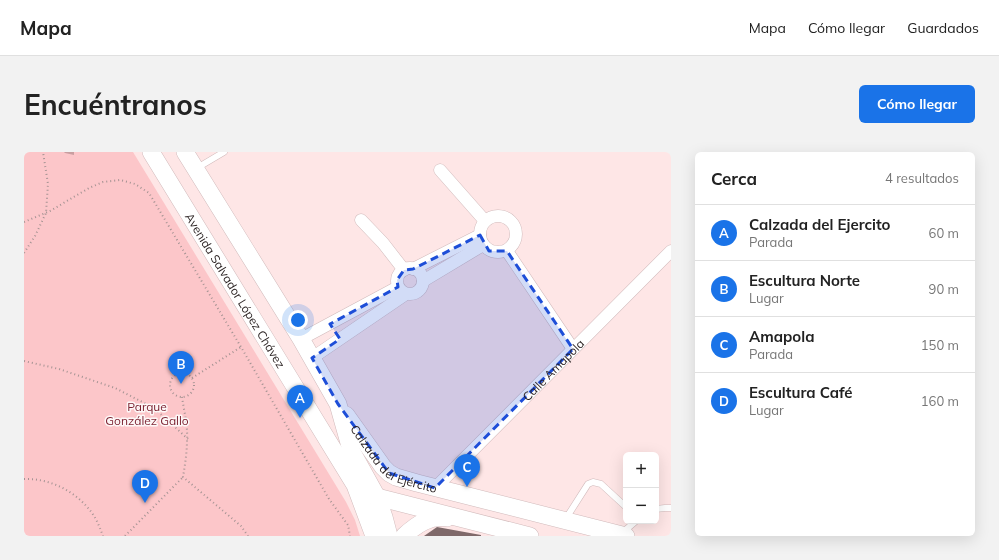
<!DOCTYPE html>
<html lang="es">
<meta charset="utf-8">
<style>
:root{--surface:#fff;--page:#f2f2f2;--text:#222;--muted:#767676;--line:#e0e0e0;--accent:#1a73e8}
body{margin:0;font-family:Mulish,sans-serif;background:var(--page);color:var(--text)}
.controls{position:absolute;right:12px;bottom:12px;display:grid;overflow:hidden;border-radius:6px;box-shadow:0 4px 16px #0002}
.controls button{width:36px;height:36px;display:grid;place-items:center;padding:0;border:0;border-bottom:1px solid var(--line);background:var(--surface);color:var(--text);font:20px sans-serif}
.you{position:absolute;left:274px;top:168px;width:14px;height:14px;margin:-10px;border:3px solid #fff;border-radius:50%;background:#1a73e8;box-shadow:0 0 0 6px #1a73e833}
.badge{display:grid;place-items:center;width:26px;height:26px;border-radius:50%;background:var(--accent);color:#fff;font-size:13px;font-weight:700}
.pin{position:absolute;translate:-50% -33px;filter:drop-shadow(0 1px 2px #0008)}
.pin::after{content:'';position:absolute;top:21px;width:14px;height:12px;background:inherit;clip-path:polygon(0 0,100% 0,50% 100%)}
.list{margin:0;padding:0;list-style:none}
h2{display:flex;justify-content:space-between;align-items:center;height:52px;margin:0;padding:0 16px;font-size:17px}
h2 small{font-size:13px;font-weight:400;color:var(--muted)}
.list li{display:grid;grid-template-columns:26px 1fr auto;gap:12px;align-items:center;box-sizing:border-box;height:56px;padding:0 16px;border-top:1px solid var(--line)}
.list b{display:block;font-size:15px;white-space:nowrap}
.list p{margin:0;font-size:13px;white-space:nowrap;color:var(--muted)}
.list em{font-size:13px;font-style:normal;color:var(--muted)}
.map{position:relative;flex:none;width:647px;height:384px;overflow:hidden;border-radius:6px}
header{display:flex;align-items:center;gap:24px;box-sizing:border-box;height:56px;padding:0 20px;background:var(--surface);border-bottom:1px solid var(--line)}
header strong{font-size:19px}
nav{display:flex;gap:22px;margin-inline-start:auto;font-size:14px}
.intro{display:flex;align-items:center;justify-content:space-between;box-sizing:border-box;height:96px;padding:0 24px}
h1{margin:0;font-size:28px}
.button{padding:10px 18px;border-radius:6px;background:var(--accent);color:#fff;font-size:14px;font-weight:700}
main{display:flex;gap:24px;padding:0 24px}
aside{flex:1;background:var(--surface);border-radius:6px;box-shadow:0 4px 16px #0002}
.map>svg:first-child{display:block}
.green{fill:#fcc6c9}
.shadow{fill:#0003}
.building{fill:#7f696a}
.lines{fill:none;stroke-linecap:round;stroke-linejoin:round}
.service-casing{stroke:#d1babb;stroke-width:7}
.minor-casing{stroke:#d1babb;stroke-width:13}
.secondary-casing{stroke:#d1babb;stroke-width:18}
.path{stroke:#a59393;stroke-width:2;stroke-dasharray:1 3;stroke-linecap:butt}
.service{stroke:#fff;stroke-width:6}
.minor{stroke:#fff;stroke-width:12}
.secondary{stroke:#fff;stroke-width:17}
.marked{fill:#1d4ed8;fill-opacity:0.2;stroke:#1d4ed8;stroke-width:3;stroke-dasharray:8 5;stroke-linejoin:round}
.labels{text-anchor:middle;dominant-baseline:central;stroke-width:3;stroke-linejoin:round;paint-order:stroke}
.street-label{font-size:12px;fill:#271f1f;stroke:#fdf8f8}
.park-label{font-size:12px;fill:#7c2231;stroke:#fdf8f8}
</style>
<header>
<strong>Mapa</strong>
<nav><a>Mapa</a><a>Cómo llegar</a><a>Guardados</a></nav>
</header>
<div class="intro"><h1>Encuéntranos</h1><a class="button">Cómo llegar</a></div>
<main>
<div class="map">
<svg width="647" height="384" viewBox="0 0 647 384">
<rect width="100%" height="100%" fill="#fee6e6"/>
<path class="green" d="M0,0h109l213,350 9,18 5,16h-336z"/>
<path class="shadow" d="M40,0h10v3l-9,-2z"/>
<path class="building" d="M413,375l44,8v1h-57z"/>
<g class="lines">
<defs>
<g id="service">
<path d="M173,16l27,-16"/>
<path d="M632,357l9,-1h6"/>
<path d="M541,368l23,-36 5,-2 8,2 25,23"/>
<path d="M598,381l14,-12"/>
</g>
<g id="minor">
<path d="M416,18l45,51"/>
<circle cx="474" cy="82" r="18"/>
<path d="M337,68l22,23 21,27"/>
<path d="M483,99l66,98"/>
<circle cx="386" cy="129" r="13"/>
<path d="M389,117l67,-34"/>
<path d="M399,129l60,-36"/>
<path d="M277,187l97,-52"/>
<path d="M288,206l94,-64"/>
<path id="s1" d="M411,336l236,-237"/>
</g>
<g id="secondary">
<path id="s2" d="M127,0l204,333 19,51"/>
<path d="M161,0l116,187 37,65 13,46 26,47 7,20 5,19"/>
<path id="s3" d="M322,263l37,52 6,6 7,4 21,6 209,53"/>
<path d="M345,341l8,4 153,39"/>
<path d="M380,384c12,-11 26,-21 43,-18"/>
</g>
</defs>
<use href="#service" class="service-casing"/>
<use href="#minor" class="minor-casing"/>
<use href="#secondary" class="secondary-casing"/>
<g class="path">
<path d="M0,70l26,-11 39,-23 14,-6 17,-2 15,4 14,9 92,154 88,152 19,26 2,11"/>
<path d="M0,101l11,-17 11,-23 2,-29 -5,-32"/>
<path d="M0,209l35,8 56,19 39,20 34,31"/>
<circle cx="158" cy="233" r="12"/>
<path d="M168,226l49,-31"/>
<path d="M158,245c2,14 6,29 5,43 0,12 -2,25 -4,37l58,49 7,10"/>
<path d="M0,327c26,-1 53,13 68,34 5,7 8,15 11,23"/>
<path d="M101,384l58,-59"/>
</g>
<use href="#service" class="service"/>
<use href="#minor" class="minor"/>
<use href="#secondary" class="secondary"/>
</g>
<path class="marked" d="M456,83l9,16h18l66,98 -138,139 -46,-15 -51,-69 -26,-46 28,-19 -10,-15 68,-37 -1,-7 7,-10 9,-1z"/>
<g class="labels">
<g class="street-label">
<text stroke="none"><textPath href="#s2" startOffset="162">Avenida Salvador López Chávez</textPath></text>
<text stroke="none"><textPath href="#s1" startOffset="167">Calle Amapola</textPath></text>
<text stroke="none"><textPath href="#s3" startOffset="68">Calzada del Ejército</textPath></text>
</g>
<g class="park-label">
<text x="123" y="254">Parque<tspan x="123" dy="14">González Gallo</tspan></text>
</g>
</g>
</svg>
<div class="controls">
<button>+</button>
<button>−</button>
</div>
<div class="you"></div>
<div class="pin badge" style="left:276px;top:266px">A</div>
<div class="pin badge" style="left:157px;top:232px">B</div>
<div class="pin badge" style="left:443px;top:335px">C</div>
<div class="pin badge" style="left:121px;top:351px">D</div>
</div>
<aside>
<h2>Cerca<small>4 resultados</small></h2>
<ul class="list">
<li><span class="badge">A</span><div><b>Calzada del Ejercito</b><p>Parada</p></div><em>60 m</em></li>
<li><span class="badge">B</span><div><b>Escultura Norte</b><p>Lugar</p></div><em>90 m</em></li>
<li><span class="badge">C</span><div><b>Amapola</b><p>Parada</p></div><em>150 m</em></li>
<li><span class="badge">D</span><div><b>Escultura Café</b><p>Lugar</p></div><em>160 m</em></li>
</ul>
</aside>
</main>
